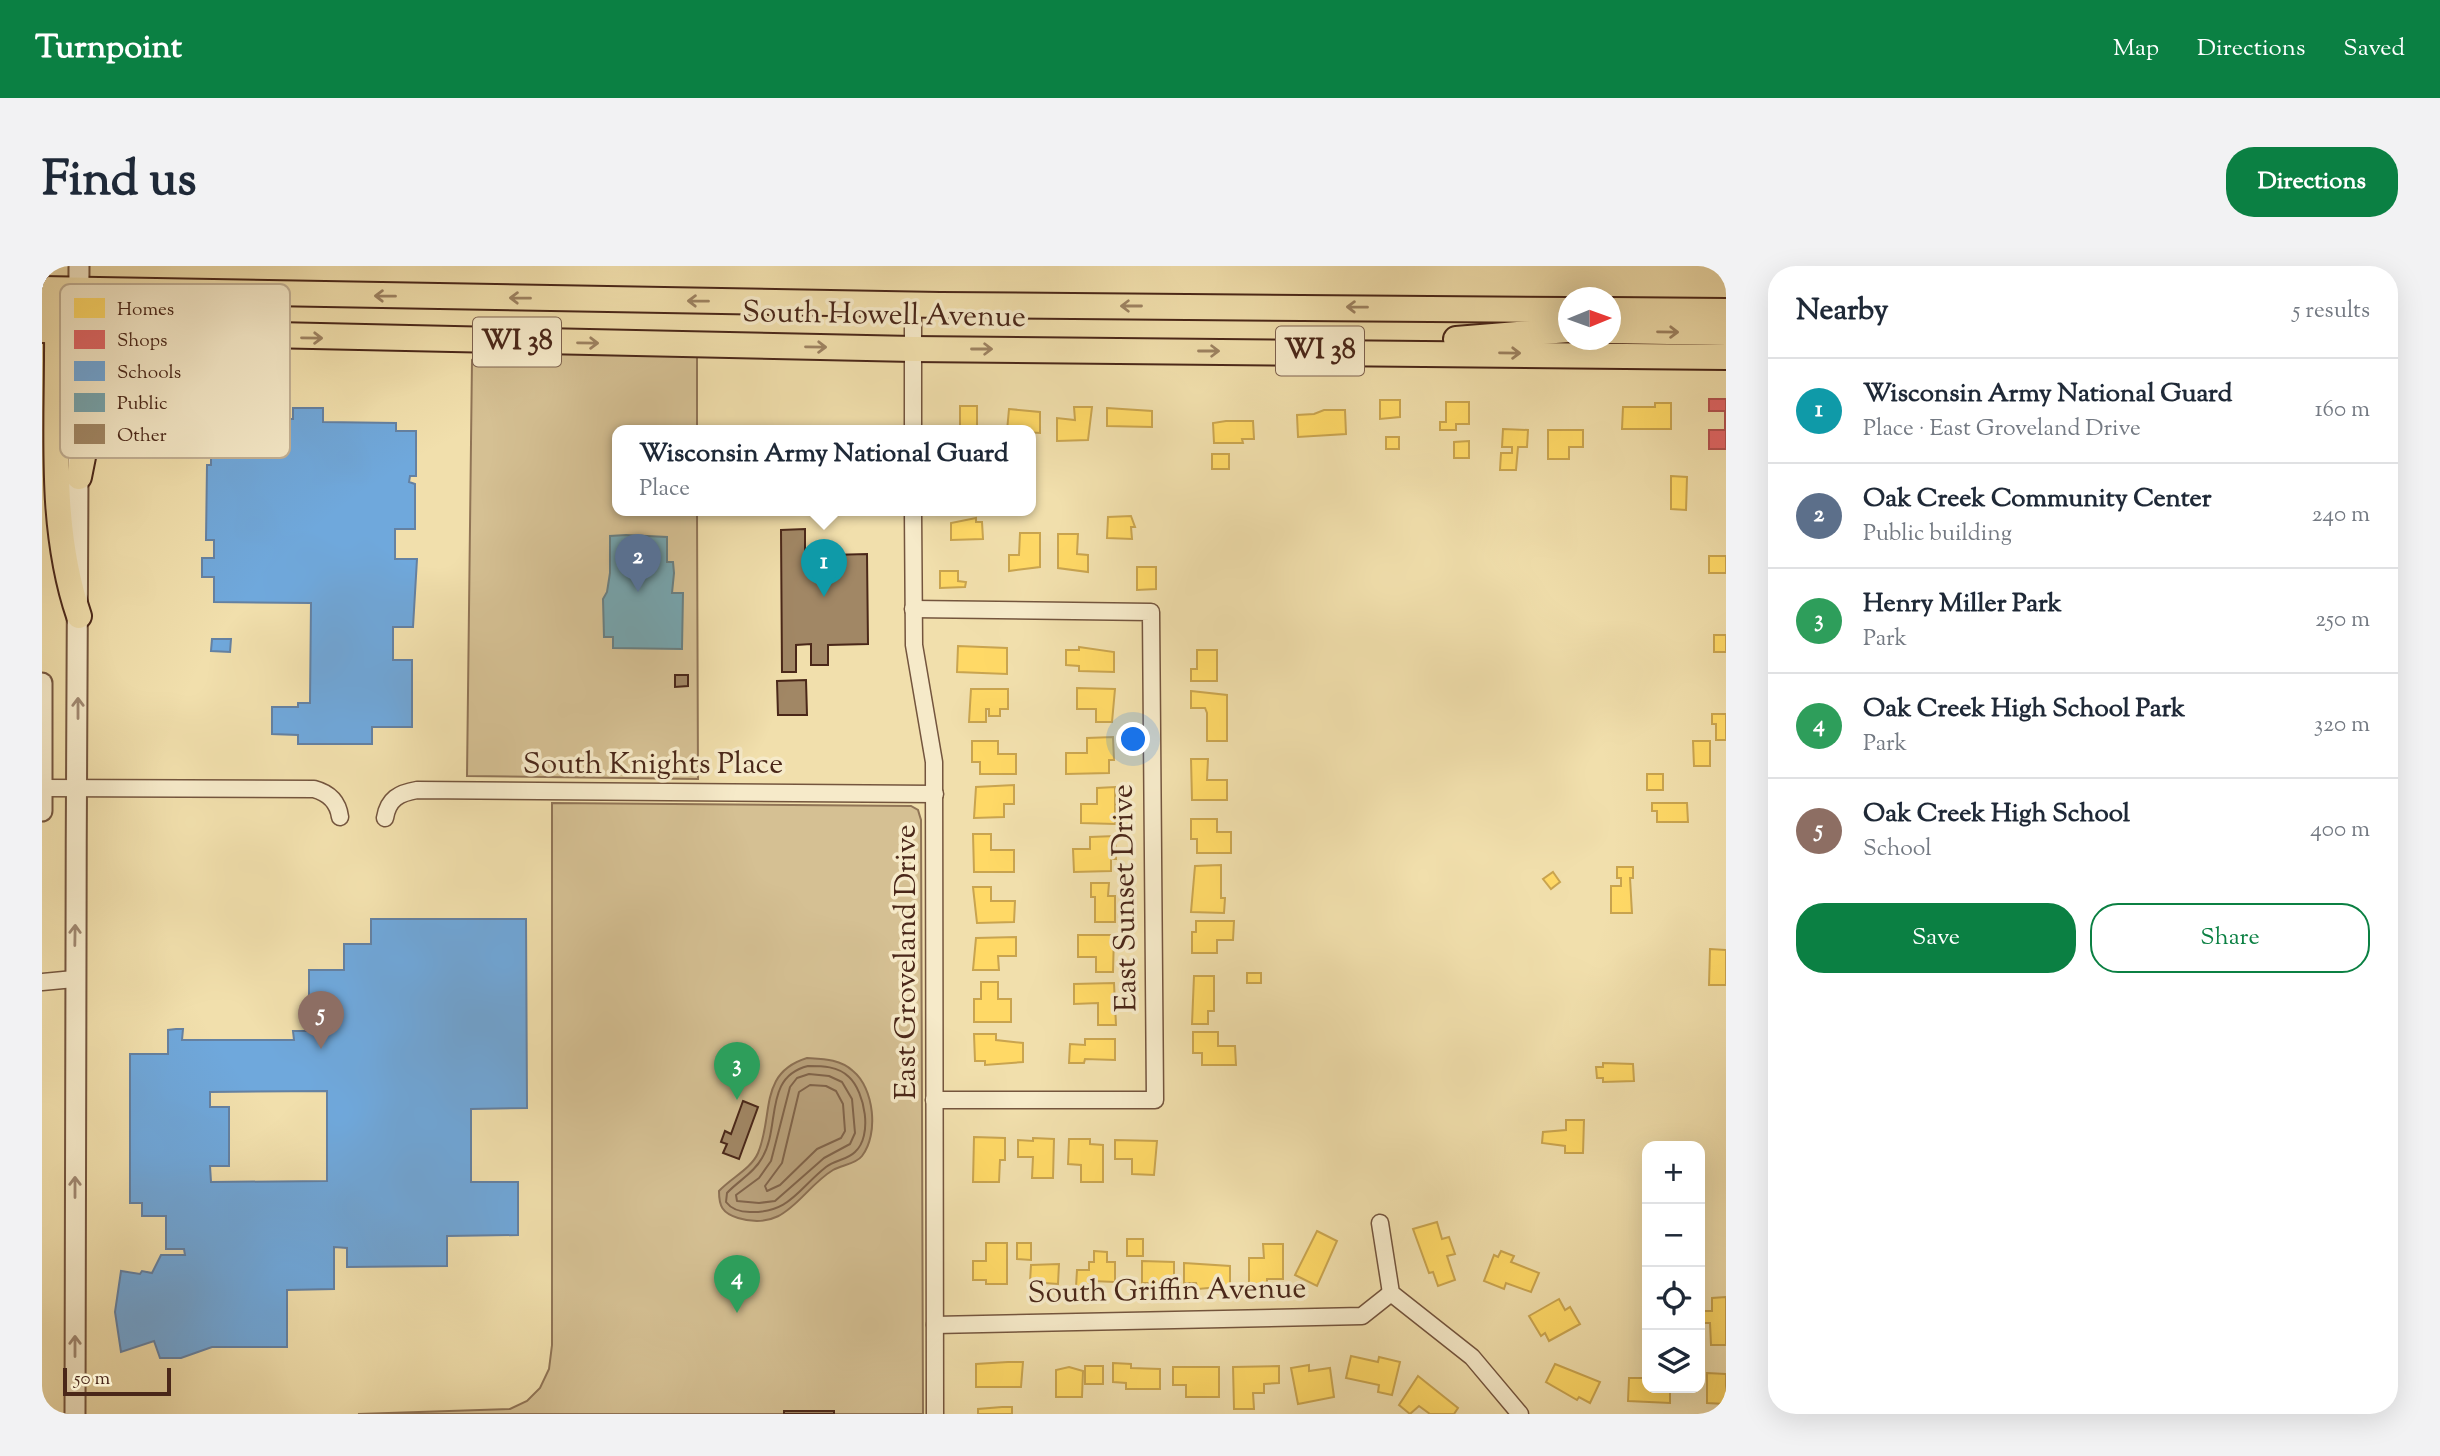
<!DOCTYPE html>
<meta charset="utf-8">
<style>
:root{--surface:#fff;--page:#f2f2f3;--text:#1f2937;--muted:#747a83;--line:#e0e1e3;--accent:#0b8043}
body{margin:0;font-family:"Sorts Mill Goudy",serif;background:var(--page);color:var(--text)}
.controls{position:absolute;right:21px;bottom:21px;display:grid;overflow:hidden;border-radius:14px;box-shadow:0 7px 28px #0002}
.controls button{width:63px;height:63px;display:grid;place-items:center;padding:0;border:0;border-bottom:2px solid var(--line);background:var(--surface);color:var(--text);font:35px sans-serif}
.compass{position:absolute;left:1516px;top:21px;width:63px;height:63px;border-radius:50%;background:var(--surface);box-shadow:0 7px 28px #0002;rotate:89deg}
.scale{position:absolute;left:21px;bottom:18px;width:108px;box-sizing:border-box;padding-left:7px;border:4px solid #4a2719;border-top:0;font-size:19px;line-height:24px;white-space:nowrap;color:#4a2719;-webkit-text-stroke:5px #f6eac9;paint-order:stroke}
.you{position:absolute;left:1092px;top:474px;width:24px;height:24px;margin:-18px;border:5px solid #fff;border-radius:50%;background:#1a73e8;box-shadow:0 0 0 10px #1a73e833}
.badge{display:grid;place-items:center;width:46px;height:46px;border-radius:50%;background:var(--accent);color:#fff;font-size:23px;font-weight:700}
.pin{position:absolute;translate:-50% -58px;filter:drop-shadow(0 2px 4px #0008)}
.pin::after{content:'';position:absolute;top:37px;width:24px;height:21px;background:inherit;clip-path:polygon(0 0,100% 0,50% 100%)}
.popup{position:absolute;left:570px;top:159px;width:424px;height:91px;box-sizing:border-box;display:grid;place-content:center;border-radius:14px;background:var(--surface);filter:drop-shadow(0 2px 5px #0005);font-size:23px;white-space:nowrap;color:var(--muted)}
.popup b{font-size:26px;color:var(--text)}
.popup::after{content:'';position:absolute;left:50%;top:100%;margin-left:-14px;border:14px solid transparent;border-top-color:var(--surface)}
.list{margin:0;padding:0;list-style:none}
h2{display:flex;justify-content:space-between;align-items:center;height:91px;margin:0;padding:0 28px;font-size:30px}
h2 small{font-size:23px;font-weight:400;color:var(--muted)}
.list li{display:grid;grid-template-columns:46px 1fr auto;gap:21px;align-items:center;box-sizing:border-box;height:105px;padding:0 28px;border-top:2px solid var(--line)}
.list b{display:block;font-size:26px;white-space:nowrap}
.list p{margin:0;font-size:23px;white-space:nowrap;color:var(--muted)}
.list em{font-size:23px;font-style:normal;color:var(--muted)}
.actions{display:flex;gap:14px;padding:21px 28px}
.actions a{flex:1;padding:16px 0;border:2px solid var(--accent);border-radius:28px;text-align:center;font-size:24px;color:var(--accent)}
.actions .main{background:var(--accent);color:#fff}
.icon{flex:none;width:38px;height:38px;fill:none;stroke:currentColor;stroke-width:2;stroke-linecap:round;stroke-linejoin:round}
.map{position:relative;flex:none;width:1684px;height:1148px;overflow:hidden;border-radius:28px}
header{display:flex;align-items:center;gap:42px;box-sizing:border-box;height:98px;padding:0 35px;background:var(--accent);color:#fff}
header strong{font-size:33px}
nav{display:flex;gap:38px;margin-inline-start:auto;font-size:24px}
.intro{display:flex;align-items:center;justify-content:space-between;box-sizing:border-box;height:168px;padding:0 42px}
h1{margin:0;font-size:49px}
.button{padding:18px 32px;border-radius:28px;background:var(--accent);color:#fff;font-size:24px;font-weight:700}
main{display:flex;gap:42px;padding:0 42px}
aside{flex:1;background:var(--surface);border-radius:28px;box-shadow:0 7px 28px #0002}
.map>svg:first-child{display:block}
.green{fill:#d5c093;stroke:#907456;stroke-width:2}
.water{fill:#b8a07a;stroke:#8c7053;stroke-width:2}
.homes{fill:#ffd966;stroke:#c9a44f;stroke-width:2}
.shops{fill:#e06666;stroke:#b3534f;stroke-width:2}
.schools{fill:#6fa8dc;stroke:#6481a2;stroke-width:2;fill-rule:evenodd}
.public{fill:#76a5af;stroke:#697f82;stroke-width:2}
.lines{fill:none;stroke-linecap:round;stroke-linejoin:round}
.shore{stroke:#81644a;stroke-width:2}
.building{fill:#a18765;stroke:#4a2719;stroke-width:2}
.minor-casing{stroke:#74553e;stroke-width:19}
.tertiary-casing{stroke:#74553e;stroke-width:23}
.primary-casing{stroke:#4a2719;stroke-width:28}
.minor{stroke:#f6eac9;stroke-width:16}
.tertiary{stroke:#f6eac9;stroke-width:19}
.primary{stroke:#f1dfac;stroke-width:24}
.oneway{stroke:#9e8362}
.oneway2{stroke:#a08871}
.labels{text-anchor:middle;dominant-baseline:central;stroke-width:7;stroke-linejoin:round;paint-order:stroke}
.shield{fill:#f6eac9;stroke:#7e624e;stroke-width:2}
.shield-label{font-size:28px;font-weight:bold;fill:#4a2719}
.street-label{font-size:30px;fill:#4a2719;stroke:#f6eac9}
.key{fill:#f6eac9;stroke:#c2b094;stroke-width:2}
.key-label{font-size:19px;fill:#4a2719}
</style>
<header>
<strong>Turnpoint</strong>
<nav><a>Map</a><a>Directions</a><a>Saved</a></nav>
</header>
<div class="intro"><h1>Find us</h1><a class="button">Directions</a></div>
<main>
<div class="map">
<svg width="1684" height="1148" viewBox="0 0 1684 1148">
<rect width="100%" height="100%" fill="#f1dfac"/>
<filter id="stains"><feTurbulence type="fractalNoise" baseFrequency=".00286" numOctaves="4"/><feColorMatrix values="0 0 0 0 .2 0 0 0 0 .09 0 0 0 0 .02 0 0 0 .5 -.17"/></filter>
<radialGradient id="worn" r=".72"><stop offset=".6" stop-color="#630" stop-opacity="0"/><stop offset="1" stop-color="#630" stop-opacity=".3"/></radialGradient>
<g class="green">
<path d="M438,86l217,3v76h-79v80h79l1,268 -231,-3 5,-416z"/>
<path d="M510,537l359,3 7,4 3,10 2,594h-565l152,-5 17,-8 13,-13 9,-19 3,-24z"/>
</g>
<path class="water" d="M765,792c16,1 33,1 46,13 21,17 26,63 9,85 -6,8 -20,9 -29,14 -33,20 -46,63 -95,48 -16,-5 -19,-12 -19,-27 12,-13 32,-22 39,-38 16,-38 0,-80 49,-95z"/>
<g class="homes">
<path d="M1338,134h20v17l-20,2z"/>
<path d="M1404,136h23v22h-13v6h-16v-8h6z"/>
<path d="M1613,137h16v26h-49l1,-22h32z"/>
<path d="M918,140h17v25h-25v-5h8z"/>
<path d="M1032,141h18l-4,33 -31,1v-23l18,2z"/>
<path d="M1065,142l45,3v16l-45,-1z"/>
<path d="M967,143l31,3v21l-33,-2z"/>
<path d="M1282,144h21l1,24 -48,3 -1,-22 17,-1z"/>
<path d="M1184,155h27l1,18h-12l1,4h-29l-1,-20z"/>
<path d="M1461,163l25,1 -1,17h-9l-2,23h-16l1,-17h11v-6h-10z"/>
<path d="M1506,164h35v17h-14v12h-21z"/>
<rect x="1344" y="171" width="13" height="12"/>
<path d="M1427,175v17h-15v-16z"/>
<rect x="1170" y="188" width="17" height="15"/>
<path d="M1629,210l16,1 -1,33 -15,-1z"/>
<path d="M1089,250l4,11h-4l1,12 -25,-1 1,-21z"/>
<path d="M934,252v4h6l1,17 -32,1v-17z"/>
<path d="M978,267h20v34l-31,4v-16h10z"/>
<path d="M1016,268h20l-1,20 11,1v17l-30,-4z"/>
<rect x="1667" y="290" width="17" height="17"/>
<path d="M1095,301h19v22l-19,1z"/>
<path d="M898,305h18v10l8,1 -1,5 -25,1z"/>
<rect x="1672" y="369" width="12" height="17"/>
<path d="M916,380l49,2v26l-50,-2z"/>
<path d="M1037,381l35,5v20l-35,-1v-5l-13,-1v-15h13z"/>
<path d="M1155,384h20v31h-26v-12h6z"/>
<path d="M1035,422l38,1 -3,33h-16v-13h-19z"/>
<path d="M929,423h37v20h-8v7h-11v-7h-3v13h-17z"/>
<path d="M1149,425l36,4v46h-20v-28l-2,-5h-14z"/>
<path d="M1670,448h14v26h-10v-16h-4z"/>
<path d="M1071,471l1,23h-5v13l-43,1v-21h21v-15z"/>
<path d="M930,475h26v13h18v20h-36v-12h-8z"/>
<path d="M1651,475h17v25h-16z"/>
<path d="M1149,493h17l-1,21h20v20h-35z"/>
<rect x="1605" y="508" width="16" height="16"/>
<path d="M972,519v19h-10v13l-30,1 2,-31z"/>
<path d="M1073,521v37l-34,-1v-19h16v-16z"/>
<path d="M1610,537h35l1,19h-31v-11h-5z"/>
<path d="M1149,553h26v13h14v21h-34v-14h-6z"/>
<path d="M931,568h18v16h23v22h-40z"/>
<path d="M1073,570l1,23h-5v12l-37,1 -1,-23h17v-12z"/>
<path d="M1179,599v33h4l-1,15 -33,-1 4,-46z"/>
<path d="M1575,601h16v11h-3l2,35h-21v-27h10v-8h-4z"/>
<path d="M1511,606l7,10 -9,7 -8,-10z"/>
<path d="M1049,617h18l-1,13h7v26h-20v-25h-4z"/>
<path d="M931,621h18v14h24l-1,21 -37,1z"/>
<path d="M1154,655h38l-1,19h-16v13h-25v-21h4z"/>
<path d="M1036,669h36l-1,37h-17v-15h-18z"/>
<path d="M974,671v19h-18l1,14h-26l3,-32z"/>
<path d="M1668,683l16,1v35h-17z"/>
<rect x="1205" y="707" width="14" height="10"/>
<path d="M1152,710h20v35h-6v13h-16z"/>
<path d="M939,716h17v17h13v23h-37v-23h7z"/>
<path d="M1072,717l2,42h-18v-22l-24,1v-20z"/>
<path d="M1151,766h25v14h17l1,19h-34v-12h-9z"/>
<path d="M932,768h22v6l27,3v19l-38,3v-4h-10z"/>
<path d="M1043,773h30v21l-30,-1 -1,4h-15l1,-19 15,1z"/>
<path d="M1561,797l30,1 1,17 -31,1v-4h-6l-1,-11h7z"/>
<path d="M1524,854h18l-1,33h-18v-7l-23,-3 1,-11 23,-2z"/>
<path d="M932,871l31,1v22h-5l-1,22h-26z"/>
<path d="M991,872l21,1 -1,39h-21l1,-21h-15v-17l15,1z"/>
<path d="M1027,873h21v5l13,1v37h-22v-17l-13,-1z"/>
<path d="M1073,874l42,1 -3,34 -22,-1v-15h-17z"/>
<path d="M1395,956l5,17 7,-2 6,17 -8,2 8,24 -17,6 -5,-14 -4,1 -16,-44z"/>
<path d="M1275,965l20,10 -20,45 -22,-11z"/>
<rect x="1085" y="973" width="16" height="17"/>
<path d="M944,977h21v41h-21v-4h-13v-19h13z"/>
<path d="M975,977h14v17l-14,-1z"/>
<path d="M1221,978h20v35h-16v6h-18v-27h15z"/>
<path d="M1052,985l13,1v10h8v20l-23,-1 -1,6h-15l1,-17h12v-8h5z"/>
<path d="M1459,985l13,5 -3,6 28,11 -8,19 -25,-9 -2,6 -20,-8 10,-26 4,2z"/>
<path d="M1100,995l32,1v21h-32z"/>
<path d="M1142,997l46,3v20l-32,3 -2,-6h-12z"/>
<path d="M1017,998l-1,20 -28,-2 1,-17z"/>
<path d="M1684,1031v48h-15l-1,-22h-8v-12h10v-13z"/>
<path d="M1517,1033l6,11 5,-3 10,17 -31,17 -4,-8 -4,3 -12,-20z"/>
<path d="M1309,1090l27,6 1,-5 21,5 -8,33 -14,-3 1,-7 -33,-7z"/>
<path d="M966,1096h15l-2,25h-45v-23z"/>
<path d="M1071,1097l18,1v4l29,1v20h-34v-6l-13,-1z"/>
<path d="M1513,1098l45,18 -10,21 -11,-6 -2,3 -31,-18z"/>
<path d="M1267,1099v6l21,-3 4,29 -36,7 -7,-36z"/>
<rect x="1043" y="1100" width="18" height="18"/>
<path d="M1237,1100v17l-15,1v9h-11l1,16h-20l-1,-42z"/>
<path d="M1027,1101l14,4 -1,26h-26v-27z"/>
<path d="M1131,1101h46v30h-33v-12h-13z"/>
<path d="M1665,1107l19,1v30l-19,-1z"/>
<path d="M1376,1110l40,32 -4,6h-24l-11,-8 -9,8 -11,-9z"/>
<path d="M1587,1112h18v10h23v15l-42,-2z"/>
<path d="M960,1141h10v7h-34v-5z"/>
</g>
<path class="shops" d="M1667,133h17v50h-17v-19h16v-19h-16z"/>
<g class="schools">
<path d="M251,142h30v14l73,1v8h20v45h-6l-1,6 6,2v45h-20v30h22l-4,68h-20v33h19v67h-40v17h-74v-9l-26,-1v-27h26v-4h12l1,-100 -97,-1v-25h-12v-19h12v-18h-8l1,-75h4v-47l82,1z"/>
<path d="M170,373h19l-1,13 -19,-1z"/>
<path d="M329,653h155l1,189 -56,1v73h47v53l-71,1v30l-100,1v-19l-13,-1v42l-47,1v57h-75l-31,11h-21l-6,-17 -33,11 -6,-40 6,-41 19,3 2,-3 10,2 9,-18h24l-1,-6h-18v-33h-24v-13h-12v-149h38v-24l8,-1h7l-1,11h112l-1,-9h16v-61h35v-26h27zM285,825v90l-116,1 -1,-16h19v-59h-19v-15z"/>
</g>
<path class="public" d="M584,269l41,2v25h6l1,11 -2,20h11l-1,56 -69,-1v-11h-9l-1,-38 4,-7 3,-19v-37z"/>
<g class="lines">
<g class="shore">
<path d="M766,800c14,0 30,0 41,11 16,15 24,59 6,75 -8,8 -20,8 -29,15 -28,22 -36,46 -76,45 -9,0 -18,-2 -24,-10l1,-9c11,-12 27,-20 35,-35 19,-31 1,-81 46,-92z"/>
<path d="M767,808l20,2 13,6 10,17 3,34 -5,11 -26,14 -49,43 -16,2 -22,-2 -1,-6 23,-17 12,-17 19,-74 7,-9z"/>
<path d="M768,819l16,1 10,5 7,13 2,27 -4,7 -24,11 -37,36 -13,6 -2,-5 17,-23 17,-71z"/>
</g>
</g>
<g class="building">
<path d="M763,263v26h10v8h16v-8l36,-1 1,90 -40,1v20h-17v-21l-15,1v27h-14l-1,-142z"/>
<path d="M633,409h13v11l-13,1z"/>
<path d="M764,414l1,35h-29l-1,-34z"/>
<path d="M701,835l15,6 -19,52 -16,-6 4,-9 -6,-2 4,-11 6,3z"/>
<rect x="742" y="1145" width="50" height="3"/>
</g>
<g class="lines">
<defs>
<g id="minor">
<path d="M871,38v127"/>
<path d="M871,245l1,134 20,117 1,652"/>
<path d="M871,343l238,3 4,488h-221"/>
<path d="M0,522l272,1c15,4 24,13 26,28"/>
<path d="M343,552c3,-19 14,-25 32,-28l518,4"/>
<path d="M0,716l32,-3"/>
<path d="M1338,957l11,70 81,64 48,57"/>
<path d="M893,1059l427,-9 29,-23"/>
</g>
<g id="tertiary">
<path d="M0,417v128"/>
<path d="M33,1148c0,-383 2,-765 4,-1148"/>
</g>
<g id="primary">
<path d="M0,23l898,16 628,5"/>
<path d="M0,24l8,12 7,29c1,95 -9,194 22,285"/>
<path d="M1568,44l116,1"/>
<path d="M0,64l871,19 813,8"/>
<path d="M1568,65l116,2"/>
<path d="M1414,73l112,-9"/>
<path d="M37,211l23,-115 3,-11 16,-17"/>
</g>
</defs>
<use href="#minor" class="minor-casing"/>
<use href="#tertiary" class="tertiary-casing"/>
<use href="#primary" class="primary-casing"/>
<use href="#minor" class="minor"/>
<use href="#tertiary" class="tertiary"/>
<use href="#primary" class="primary"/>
</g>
<defs><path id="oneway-shaft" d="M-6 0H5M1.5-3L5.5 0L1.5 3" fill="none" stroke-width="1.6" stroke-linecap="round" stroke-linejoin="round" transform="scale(1.75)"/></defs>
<g class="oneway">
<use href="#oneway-shaft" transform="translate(343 30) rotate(-179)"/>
<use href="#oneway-shaft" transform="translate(478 32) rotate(-179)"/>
<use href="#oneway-shaft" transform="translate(656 35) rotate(-179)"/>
<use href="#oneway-shaft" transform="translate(1089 40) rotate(180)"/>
<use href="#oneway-shaft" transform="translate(1315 41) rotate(-179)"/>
<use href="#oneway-shaft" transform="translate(1626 66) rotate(1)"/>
<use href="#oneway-shaft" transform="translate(270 72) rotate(1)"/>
<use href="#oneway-shaft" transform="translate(546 77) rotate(1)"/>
<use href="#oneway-shaft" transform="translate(774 81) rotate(1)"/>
<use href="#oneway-shaft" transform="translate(940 83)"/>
<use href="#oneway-shaft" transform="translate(1167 85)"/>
<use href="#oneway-shaft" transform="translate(1468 87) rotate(1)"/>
</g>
<g class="oneway2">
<use href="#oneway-shaft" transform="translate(36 442) rotate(-90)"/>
<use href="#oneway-shaft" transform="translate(33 669) rotate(-89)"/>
<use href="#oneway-shaft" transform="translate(33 921) rotate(-90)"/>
<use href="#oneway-shaft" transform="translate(33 1080) rotate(-90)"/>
</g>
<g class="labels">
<g class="shield">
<rect x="431" y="51.5" width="88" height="49" rx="5"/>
<rect x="1234" y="60.5" width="88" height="49" rx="5"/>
</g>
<g class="shield-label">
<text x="475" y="76">WI 38</text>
<text x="1278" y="85">WI 38</text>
</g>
<g class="street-label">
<text transform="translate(842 50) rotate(1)">South Howell Avenue</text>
<text x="611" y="499">South Knights Place</text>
<text transform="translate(1084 632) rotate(-91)">East Sunset Drive</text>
<text transform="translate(865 696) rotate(-90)">East Groveland Drive</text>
<text transform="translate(1125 1026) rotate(-1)">South Griffin Avenue</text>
</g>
</g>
<rect x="18" y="18" width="230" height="174" rx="10" class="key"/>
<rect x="32" y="32" width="31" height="20" fill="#ffd966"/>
<rect x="32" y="64" width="31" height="19" fill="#e06666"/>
<rect x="32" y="95" width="31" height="20" fill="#6fa8dc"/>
<rect x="32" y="127" width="31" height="19" fill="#76a5af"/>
<rect x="32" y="158" width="31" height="20" fill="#a18765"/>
<g class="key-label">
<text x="75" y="49">Homes</text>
<text x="75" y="80">Shops</text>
<text x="75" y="112">Schools</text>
<text x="75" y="143">Public</text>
<text x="75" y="175">Other</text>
</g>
<rect width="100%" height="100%" filter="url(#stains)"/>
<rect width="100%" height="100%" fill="url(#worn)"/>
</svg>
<div class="controls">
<button>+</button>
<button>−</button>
<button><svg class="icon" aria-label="locate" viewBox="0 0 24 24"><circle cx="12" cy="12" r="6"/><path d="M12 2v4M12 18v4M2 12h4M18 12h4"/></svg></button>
<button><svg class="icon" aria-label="layers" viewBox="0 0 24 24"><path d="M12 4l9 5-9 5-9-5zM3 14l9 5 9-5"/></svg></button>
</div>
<svg class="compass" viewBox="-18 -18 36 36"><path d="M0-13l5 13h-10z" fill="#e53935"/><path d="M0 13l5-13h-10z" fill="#747a83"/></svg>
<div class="scale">50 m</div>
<div class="you"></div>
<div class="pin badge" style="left:782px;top:331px;background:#0f9aa8">1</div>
<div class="popup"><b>Wisconsin Army National Guard</b>Place</div>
<div class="pin badge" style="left:596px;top:326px;background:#5c6f8a">2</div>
<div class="pin badge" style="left:695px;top:834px;background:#2e9e5b">3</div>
<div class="pin badge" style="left:695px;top:1047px;background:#2e9e5b">4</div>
<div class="pin badge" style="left:279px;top:783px;background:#8d6e63">5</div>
</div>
<aside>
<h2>Nearby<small>5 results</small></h2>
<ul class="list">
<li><span class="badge" style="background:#0f9aa8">1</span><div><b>Wisconsin Army National Guard</b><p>Place · East Groveland Drive</p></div><em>160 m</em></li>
<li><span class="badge" style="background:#5c6f8a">2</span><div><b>Oak Creek Community Center</b><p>Public building</p></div><em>240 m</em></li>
<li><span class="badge" style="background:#2e9e5b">3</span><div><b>Henry Miller Park</b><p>Park</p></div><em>250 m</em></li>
<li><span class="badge" style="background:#2e9e5b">4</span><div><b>Oak Creek High School Park</b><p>Park</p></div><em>320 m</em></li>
<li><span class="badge" style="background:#8d6e63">5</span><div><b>Oak Creek High School</b><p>School</p></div><em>400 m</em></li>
</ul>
<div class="actions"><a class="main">Save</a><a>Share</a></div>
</aside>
</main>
